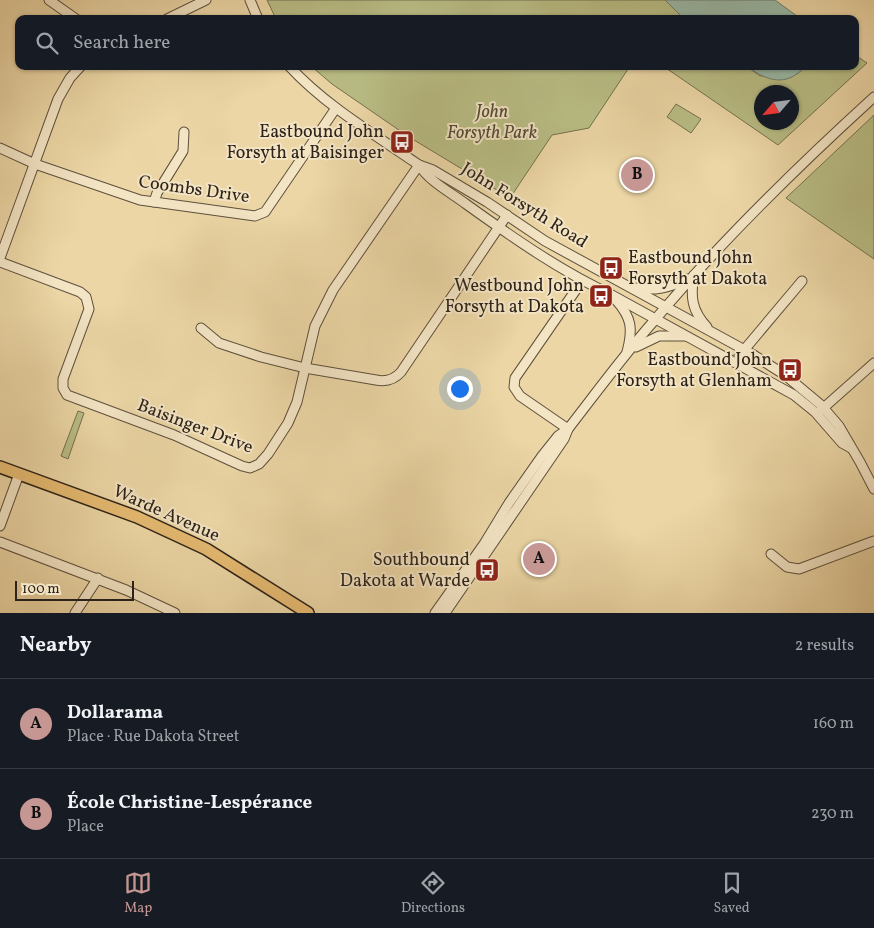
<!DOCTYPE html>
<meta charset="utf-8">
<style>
:root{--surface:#171b24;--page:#20242c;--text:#f1f3f6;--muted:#9ea1a6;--line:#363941;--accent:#c59692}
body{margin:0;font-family:Vollkorn,serif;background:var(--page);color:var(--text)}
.compass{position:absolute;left:754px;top:85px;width:45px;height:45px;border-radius:50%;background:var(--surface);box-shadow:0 1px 4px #0004;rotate:242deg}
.scale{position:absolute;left:15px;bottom:12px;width:119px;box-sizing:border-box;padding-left:5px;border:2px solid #2d231a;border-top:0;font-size:14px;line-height:18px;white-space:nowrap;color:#2d231a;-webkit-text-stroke:4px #f3e4c4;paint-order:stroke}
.you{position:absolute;left:459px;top:388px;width:18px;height:18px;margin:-12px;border:4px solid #fff;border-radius:50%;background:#1a73e8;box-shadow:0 0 0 8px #1a73e833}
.badge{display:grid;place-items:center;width:32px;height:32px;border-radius:50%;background:var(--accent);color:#111;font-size:16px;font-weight:700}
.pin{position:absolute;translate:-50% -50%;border:2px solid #fff;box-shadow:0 1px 5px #0006}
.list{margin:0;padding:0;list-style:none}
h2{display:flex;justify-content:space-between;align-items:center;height:65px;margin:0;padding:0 20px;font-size:21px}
h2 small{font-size:16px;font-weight:400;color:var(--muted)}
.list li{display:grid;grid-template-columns:32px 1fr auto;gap:15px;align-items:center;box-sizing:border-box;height:90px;padding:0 20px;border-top:1px solid var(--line)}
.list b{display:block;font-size:19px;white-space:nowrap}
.list p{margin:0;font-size:16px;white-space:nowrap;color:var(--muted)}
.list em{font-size:16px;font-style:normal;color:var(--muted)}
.icon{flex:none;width:28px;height:28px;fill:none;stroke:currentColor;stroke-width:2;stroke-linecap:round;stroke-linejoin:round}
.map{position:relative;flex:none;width:874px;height:613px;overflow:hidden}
.search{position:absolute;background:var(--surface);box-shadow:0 1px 4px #0004;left:15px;right:15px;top:15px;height:55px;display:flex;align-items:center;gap:12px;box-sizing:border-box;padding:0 18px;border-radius:10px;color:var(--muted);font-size:19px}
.sheet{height:245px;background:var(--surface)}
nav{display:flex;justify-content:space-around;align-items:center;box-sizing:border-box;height:70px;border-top:1px solid var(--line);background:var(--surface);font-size:14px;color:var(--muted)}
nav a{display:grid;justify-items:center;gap:2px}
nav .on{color:var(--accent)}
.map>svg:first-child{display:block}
.green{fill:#b9bd85;stroke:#737050;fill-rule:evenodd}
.water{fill:#99b9a8;stroke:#6e7d6f}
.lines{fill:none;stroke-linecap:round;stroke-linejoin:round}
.minor-casing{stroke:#5d503d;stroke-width:11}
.major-casing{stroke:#2d231a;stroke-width:14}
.minor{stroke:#f3e4c4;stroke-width:9}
.major{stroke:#e6bb72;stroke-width:11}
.labels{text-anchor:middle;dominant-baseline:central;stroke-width:4;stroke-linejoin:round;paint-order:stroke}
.park-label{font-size:18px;font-style:italic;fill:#504a35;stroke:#f3e4c4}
.poi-label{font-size:18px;fill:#2d231a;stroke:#f3e4c4;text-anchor:end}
.street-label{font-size:18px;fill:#2d231a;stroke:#f3e4c4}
</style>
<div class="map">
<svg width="874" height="613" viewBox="0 0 874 613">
<rect width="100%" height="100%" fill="#ecd6a5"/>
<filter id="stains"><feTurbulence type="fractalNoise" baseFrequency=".004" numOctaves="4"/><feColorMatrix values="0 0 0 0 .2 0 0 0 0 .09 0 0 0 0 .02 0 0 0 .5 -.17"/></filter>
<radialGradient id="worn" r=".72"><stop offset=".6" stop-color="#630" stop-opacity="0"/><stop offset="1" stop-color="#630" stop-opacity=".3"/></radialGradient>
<g class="green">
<path d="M267,0h398l19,19h-408z"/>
<path d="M855,55l12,8 -89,82 -115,-79h83l14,10 37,-2 9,-8h49zM762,92h30v30h-30z"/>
<path d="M311,66h319l-41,62 -37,7 -42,63 -101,-61 -77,-53z"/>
<path d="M676,104l25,15 -10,14 -24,-16z"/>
<path d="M874,115v144l-88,-61z"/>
<path d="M78,411l6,2 -16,46 -7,-3z"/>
</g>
<g class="water">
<path d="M665,0h110l26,19h-117z"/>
<path d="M746,66h60c-21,22 -38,15 -60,0z"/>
</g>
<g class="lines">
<defs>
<g id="minor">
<path d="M49,0l27,19"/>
<path d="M250,0l8,19"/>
<path d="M167,19l39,-19"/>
<path d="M289,66c37,40 85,68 130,99l14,5 54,32 58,39 207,113 33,21 36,30 18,21 21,36 14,27"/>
<path d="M0,148l35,16 105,36 115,16 10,-4 71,-104"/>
<path d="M419,165c11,17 31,27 47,39 46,33 93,66 144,90l184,101 21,17 27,31 9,5"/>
<path d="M154,202l3,-9 26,-42 1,-19"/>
<path d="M0,258l58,-159 12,-21 11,-12"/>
<path d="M0,262l80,30 6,5 3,12 -26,70v9l4,7 107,40 68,31 8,2 9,-4 9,-10 20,-31 9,-21 18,-76 18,-36 86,-125"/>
<path d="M694,275c-4,22 -2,36 13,52"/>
<path d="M635,288c20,3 34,0 52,-9"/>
<path d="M616,300c16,18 17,29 11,52"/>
<path d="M201,328l18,15 42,14 44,11 71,12c10,2 18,0 25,-8l106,-157"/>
<path d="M636,347l23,-11h26"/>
<path d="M739,356l63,-75"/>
<path d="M820,411l54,-48"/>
<path d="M568,429l-48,-33 -6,-9 1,-9 67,-97"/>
<path d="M0,526l19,-52"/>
<path d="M0,542l126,48 49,23"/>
<path d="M771,554l16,13 12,2 75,-28"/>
<path d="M75,613l23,-35"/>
<path d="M435,613l49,-69 25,-41 33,-47 16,-20 10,-7"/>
<path d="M445,613l119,-174 4,-10c28,-36 55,-73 85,-107 68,-81 143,-154 221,-225"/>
</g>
<path id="major" d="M0,467l137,50 69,32 102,64"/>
</defs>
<use href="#minor" class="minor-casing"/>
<use href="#major" class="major-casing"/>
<use href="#minor" class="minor"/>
<use href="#major" class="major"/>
</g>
<defs>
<symbol id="bus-square" viewBox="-11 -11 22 22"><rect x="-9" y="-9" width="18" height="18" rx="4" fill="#8f2418" stroke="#f3e4c4"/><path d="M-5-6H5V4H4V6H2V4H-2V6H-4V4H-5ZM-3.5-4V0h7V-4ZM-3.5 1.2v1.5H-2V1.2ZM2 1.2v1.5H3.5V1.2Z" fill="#fff"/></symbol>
</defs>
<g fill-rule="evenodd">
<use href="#bus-square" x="388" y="128" width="28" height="28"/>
<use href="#bus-square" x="597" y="254" width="28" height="28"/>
<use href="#bus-square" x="587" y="282" width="28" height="28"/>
<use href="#bus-square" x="776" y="356" width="28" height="28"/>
<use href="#bus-square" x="473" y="556" width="28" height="28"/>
</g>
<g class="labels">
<g class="park-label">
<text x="492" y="112">John<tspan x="492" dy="21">Forsyth Park</tspan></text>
</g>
<g class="poi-label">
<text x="384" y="132">Eastbound John<tspan x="384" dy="21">Forsyth at Baisinger</tspan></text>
<text x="628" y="258" text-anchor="start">Eastbound John<tspan x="628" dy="21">Forsyth at Dakota</tspan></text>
<text x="584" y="286">Westbound John<tspan x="584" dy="21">Forsyth at Dakota</tspan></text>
<text x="772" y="360">Eastbound John<tspan x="772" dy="21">Forsyth at Glenham</tspan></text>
<text x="470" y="560">Southbound<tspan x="470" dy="21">Dakota at Warde</tspan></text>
</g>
<g class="street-label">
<text transform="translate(194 190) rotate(8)">Coombs Drive</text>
<text transform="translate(524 206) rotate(32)">John Forsyth Road</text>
<text transform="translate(195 427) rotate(21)">Baisinger Drive</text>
<text transform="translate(166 514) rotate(24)">Warde Avenue</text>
</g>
</g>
<rect width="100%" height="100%" filter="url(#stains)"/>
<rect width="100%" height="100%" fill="url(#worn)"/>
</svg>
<svg class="compass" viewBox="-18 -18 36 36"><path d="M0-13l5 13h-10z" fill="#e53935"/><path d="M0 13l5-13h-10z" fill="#9ea1a6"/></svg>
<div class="scale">100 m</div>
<div class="you"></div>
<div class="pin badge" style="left:539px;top:559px">A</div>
<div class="pin badge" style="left:637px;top:175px">B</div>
<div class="search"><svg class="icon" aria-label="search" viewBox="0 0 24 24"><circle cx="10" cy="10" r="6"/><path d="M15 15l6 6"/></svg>Search here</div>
</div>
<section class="sheet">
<h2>Nearby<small>2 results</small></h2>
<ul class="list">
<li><span class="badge">A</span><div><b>Dollarama</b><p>Place · Rue Dakota Street</p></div><em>160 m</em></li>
<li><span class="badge">B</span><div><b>École Christine-Lespérance</b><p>Place</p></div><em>230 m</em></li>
</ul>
</section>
<nav>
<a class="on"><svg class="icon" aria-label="map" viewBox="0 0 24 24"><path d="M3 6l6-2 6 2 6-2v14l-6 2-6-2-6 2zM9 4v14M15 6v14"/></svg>Map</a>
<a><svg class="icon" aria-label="directions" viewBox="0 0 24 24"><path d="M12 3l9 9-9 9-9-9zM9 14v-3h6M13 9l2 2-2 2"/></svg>Directions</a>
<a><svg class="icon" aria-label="saved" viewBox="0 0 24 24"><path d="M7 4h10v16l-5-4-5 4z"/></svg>Saved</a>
</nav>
